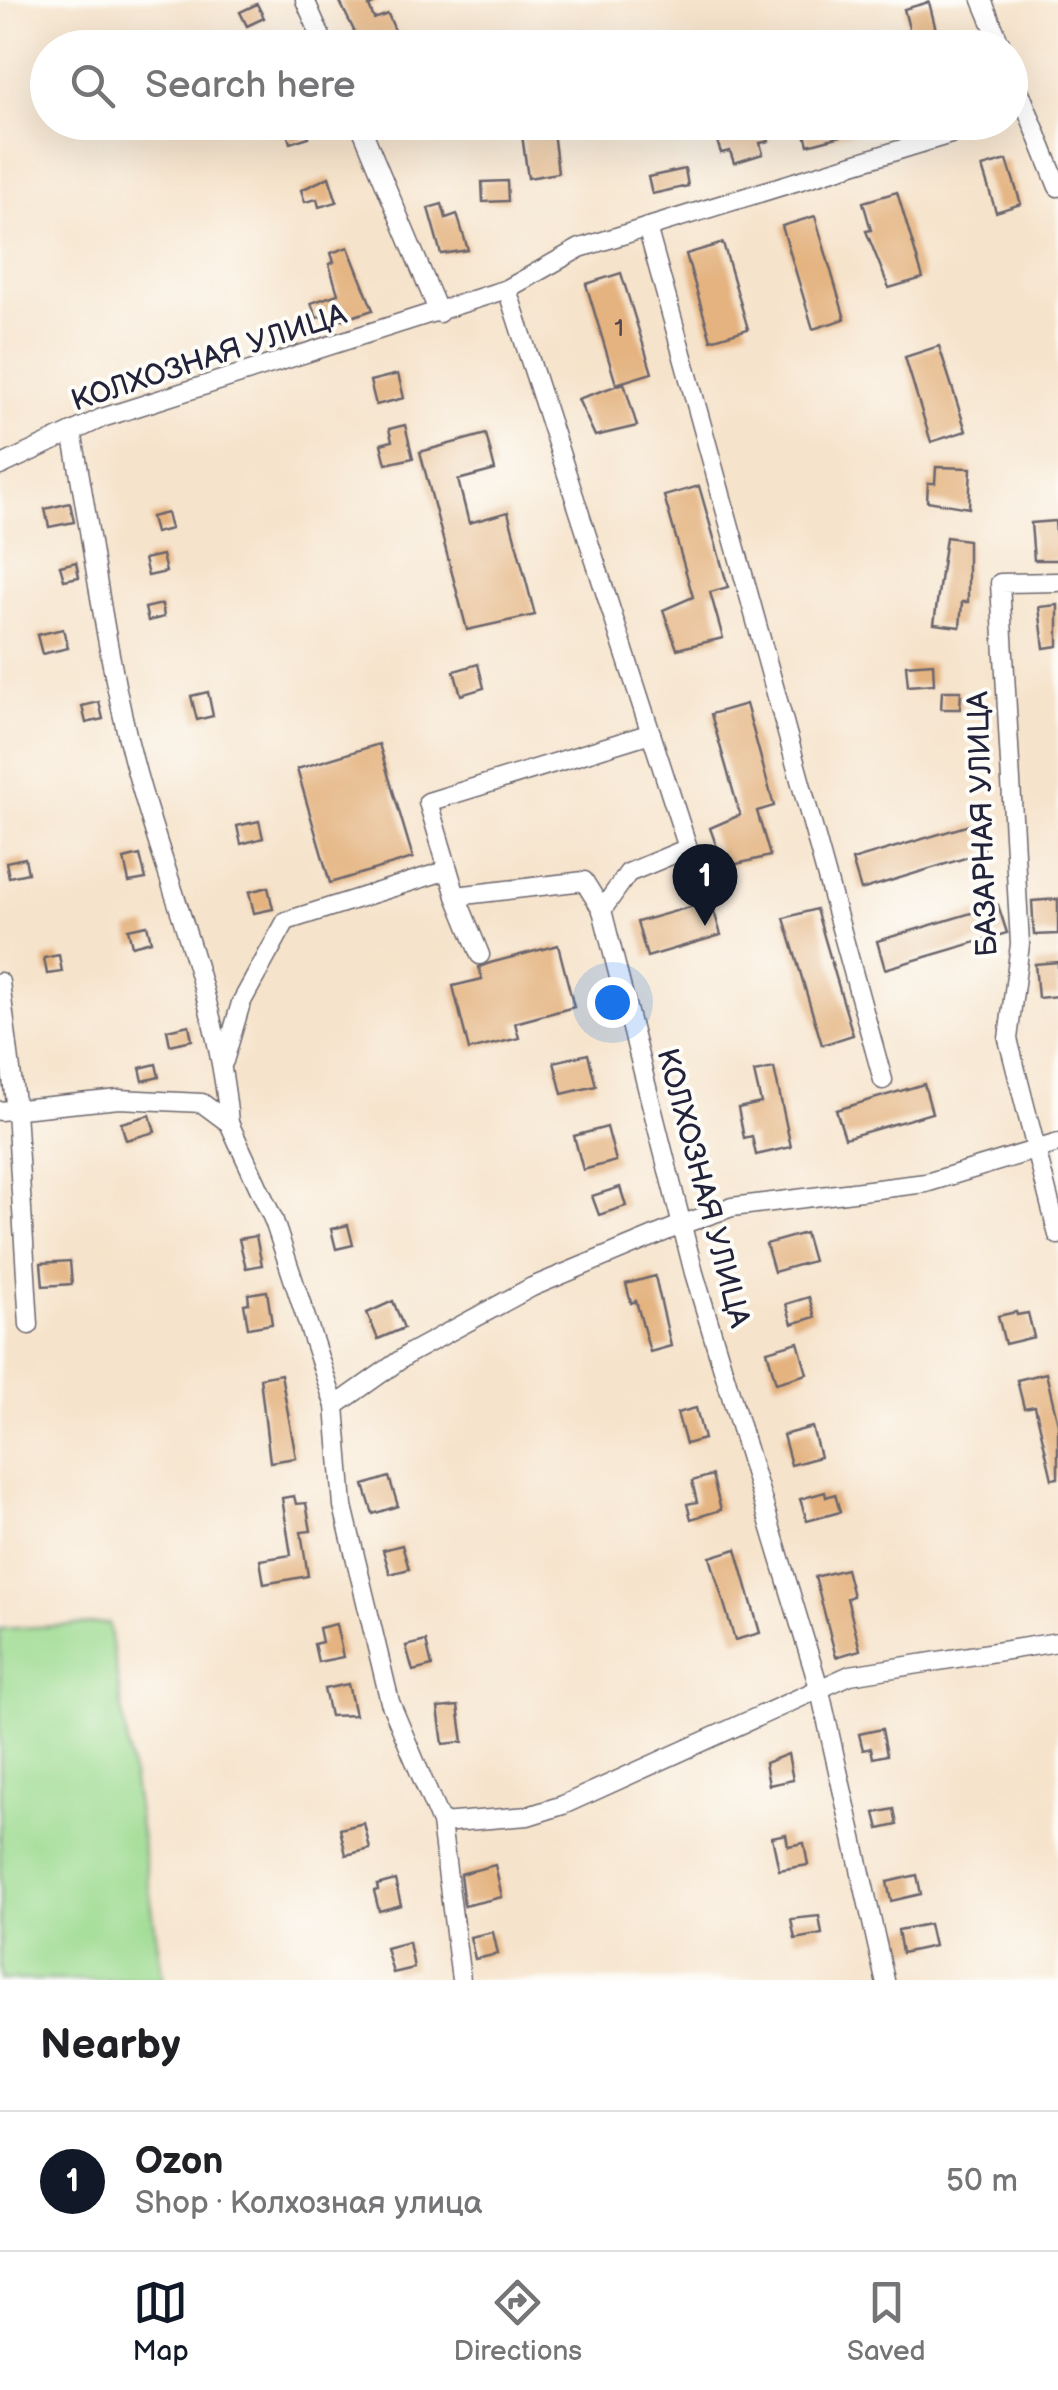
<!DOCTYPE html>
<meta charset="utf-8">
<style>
:root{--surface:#fff;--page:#f2f2f2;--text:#202124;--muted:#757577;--line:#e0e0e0;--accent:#111827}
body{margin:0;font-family:"Balsamiq Sans",sans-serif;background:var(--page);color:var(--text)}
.you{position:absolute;left:612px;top:1002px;width:35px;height:35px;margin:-25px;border:8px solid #fff;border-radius:50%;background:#1a73e8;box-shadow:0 0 0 15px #1a73e833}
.badge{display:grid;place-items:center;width:65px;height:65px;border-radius:50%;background:var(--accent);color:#fff;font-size:32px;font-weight:700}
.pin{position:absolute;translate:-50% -82px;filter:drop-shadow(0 2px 5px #0008)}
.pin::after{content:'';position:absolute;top:52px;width:35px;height:30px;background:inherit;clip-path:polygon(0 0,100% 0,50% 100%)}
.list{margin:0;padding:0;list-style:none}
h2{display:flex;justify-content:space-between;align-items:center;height:130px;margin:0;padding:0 40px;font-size:42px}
h2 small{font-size:32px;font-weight:400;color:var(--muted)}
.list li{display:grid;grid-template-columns:65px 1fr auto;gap:30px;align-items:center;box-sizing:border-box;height:140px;padding:0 40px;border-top:2px solid var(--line)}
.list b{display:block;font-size:38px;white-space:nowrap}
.list p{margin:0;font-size:32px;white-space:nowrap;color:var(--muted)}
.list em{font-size:32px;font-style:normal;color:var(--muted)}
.icon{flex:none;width:55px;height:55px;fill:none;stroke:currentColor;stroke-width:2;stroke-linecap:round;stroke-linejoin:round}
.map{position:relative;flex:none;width:1058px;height:1980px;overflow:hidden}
.search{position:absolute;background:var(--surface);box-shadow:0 10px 40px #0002;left:30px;right:30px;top:30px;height:110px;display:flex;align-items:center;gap:25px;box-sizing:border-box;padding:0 35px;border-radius:55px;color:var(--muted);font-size:38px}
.sheet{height:270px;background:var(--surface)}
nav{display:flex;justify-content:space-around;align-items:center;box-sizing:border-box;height:140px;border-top:2px solid var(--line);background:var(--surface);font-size:28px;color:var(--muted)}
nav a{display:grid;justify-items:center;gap:5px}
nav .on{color:var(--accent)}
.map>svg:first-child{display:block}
.green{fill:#9bda8f;stroke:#5e7e65;stroke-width:2.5}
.building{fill:#e4b380}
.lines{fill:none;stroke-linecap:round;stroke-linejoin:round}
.minor-casing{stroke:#6c666d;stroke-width:21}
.minor{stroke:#fff;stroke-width:18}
.labels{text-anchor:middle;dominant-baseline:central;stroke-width:8;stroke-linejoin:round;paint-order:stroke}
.number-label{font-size:25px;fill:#52464c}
.street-label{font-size:30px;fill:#22223b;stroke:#fdfcf7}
</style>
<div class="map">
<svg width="1058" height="1980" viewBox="0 0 1058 1980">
<rect width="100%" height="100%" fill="#fdfcf7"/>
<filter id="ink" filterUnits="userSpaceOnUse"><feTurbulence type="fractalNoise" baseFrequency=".01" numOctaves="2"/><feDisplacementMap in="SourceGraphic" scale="20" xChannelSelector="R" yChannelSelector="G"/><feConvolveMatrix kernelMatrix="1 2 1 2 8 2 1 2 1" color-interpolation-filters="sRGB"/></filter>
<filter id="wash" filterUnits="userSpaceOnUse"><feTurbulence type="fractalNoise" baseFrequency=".0048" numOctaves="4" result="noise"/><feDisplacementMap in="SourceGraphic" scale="40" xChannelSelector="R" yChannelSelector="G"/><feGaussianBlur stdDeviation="2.25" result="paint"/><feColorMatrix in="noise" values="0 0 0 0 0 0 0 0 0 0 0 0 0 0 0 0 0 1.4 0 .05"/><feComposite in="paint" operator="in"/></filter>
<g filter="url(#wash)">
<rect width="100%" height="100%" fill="#f6e3cb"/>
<path class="green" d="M109,1623l54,357h-163v-351z"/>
<g id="blocks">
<g class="building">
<path d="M339,0h43l-13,6 5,13 14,-5 8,19 -34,14z"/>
<path d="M929,2l10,40 -25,6 -10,-39z"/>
<path d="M257,4l7,14 -17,8 -7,-14z"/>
<path d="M304,122l5,15 -19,6 -5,-16z"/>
<path d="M802,122h73v5l-67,18z"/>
<path d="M764,124l5,17 -9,2 3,11 -29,9 -4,-12 -9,2 -5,-15z"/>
<path d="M553,131l5,42 -30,5 -6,-43z"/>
<path d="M1007,160l14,44 -25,8 -14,-45z"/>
<path d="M685,169l3,17 -36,8 -4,-17z"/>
<path d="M329,177l8,25 -18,5 -2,-8 -12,3 -4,-12z"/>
<path d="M507,181l1,20 -25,1 -1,-20z"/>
<path d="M897,192l26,86 -34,10 -23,-57 5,-1 -8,-28z"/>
<path d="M442,204l4,14 11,-4 11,36 -27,4 -13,-46z"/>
<path d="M815,216l30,103 -32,10 -31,-103z"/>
<path d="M723,243l25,86 -37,11 -25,-86z"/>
<path d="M348,247l25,63 -31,10 -4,-9 -21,7 -6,-15 27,-9 -9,-30 5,-2 -3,-9z"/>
<path d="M621,273l31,100 -36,11 -30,-100z"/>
<path d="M939,346l27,85 -35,11 -26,-85z"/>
<path d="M398,374l6,24 -28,7 -6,-24z"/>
<path d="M624,383l13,43 -42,10 -17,-37z"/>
<path d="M405,425l8,33 -27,6 -5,-20 11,-3 -3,-12z"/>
<path d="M486,434l9,36 -37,10 11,43 39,-11 27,103 -68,15 -47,-178z"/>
<path d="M936,467l35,1 -2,40 -42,-7 1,-18h7z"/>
<path d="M699,486l29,101 -18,5 13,46 -46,11 -14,-39 30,-13 -29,-101z"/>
<path d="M70,503l4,19 -25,5 -4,-18z"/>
<path d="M167,513l4,16 -16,4 -4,-16z"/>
<path d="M1055,521l3,39h-24l-3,-37z"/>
<path d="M946,537l22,3v62h-6l-2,25 -26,-3z"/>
<path d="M162,555l4,17 -18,4 -4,-17z"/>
<path d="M76,562l3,15 -15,3 -4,-14z"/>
<path d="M162,604l2,13 -16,4 -3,-13z"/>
<path d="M1058,605v41l-14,2 -5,-41z"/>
<path d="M63,629l5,19 -26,6 -5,-19z"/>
<path d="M933,663l1,21 -26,2 -2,-21z"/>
<path d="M478,664l6,24 -23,7 -7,-24z"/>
<path d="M942,691h19l-1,18h-19z"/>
<path d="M208,692l5,24 -16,4 -6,-24z"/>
<path d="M99,702l4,17 -17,4 -4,-17z"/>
<path d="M746,704l28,102 -17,5 13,45 -46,11 -14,-39 30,-13 -29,-101z"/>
<path d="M379,744l34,114 -83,25 -33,-114z"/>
<path d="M259,821l4,17 -22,6 -4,-18z"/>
<path d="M976,823l9,29 -124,38 -9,-30z"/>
<path d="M140,855l6,24 -17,3 -5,-23z"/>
<path d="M25,858l3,15 -19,4 -3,-15z"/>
<path d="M268,887l5,22 -19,4 -5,-21z"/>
<path d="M1058,899v35l-24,1 -2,-34z"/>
<path d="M711,901l10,34 -74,22 -10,-35z"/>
<path d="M998,905l9,28 -122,36 -8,-28z"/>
<path d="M816,909l37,126 -31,10 -38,-127z"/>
<path d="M147,925l4,16 -19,5 -4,-17z"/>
<path d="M558,945l16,62 -59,16 4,15 -50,12 -16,-64 29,-7 -3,-12 11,-4z"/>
<path d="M59,955l3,17 -15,2 -3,-16z"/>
<path d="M1058,962v34l-20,2 -3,-34z"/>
<path d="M189,1025l3,15 -22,5 -3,-15z"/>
<path d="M588,1054l8,32 -34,8 -8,-32z"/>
<path d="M156,1064l3,13 -16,4 -3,-13z"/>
<path d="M774,1068l17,79 -35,8 -4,-19 -8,2 -6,-30 23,-5 -7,-31z"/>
<path d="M924,1084l8,29 -87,25 -9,-28z"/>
<path d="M150,1115l5,17 -29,8 -5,-17z"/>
<path d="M607,1127l9,34 -33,9 -9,-34z"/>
<path d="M620,1187l6,19 -27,9 -7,-19z"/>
<path d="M348,1225l5,20 -17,4 -5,-20z"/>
<path d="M805,1233l8,28 -39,11 -8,-28z"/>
<path d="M256,1236l6,29 -16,3 -7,-29z"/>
<path d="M70,1261l2,23 -29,2 -2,-23z"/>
<path d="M655,1276l16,70 -21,6 -14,-51 -5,2 -5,-19z"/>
<path d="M267,1291l5,33 -24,4 -4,-24 5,-1 -1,-9z"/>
<path d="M809,1297l6,20 -23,7 -6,-20z"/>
<path d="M393,1301l11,27 -26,11 -11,-26z"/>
<path d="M1016,1312l1,3 11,-2 6,24 -29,7 -7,-28z"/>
<path d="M798,1342l9,32 -31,9 -9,-32z"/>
<path d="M1046,1373l12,51v54l-6,1 -17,-73 -11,2 -7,-28z"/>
<path d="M281,1374l15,84 -26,4 -10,-84z"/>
<path d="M696,1408l8,31 -18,5 -9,-31z"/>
<path d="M812,1427l8,30 -29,8 -8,-30z"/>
<path d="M712,1475l9,35 -30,9 -4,-15 10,-2 -5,-21z"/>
<path d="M389,1477l9,29 -25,8 -9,-29z"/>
<path d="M825,1492l1,5 9,-3 5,18 -33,9 -7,-22z"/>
<path d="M294,1496l2,8 10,-1 5,28 -10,1 7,44 -44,8 -4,-24 31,-5 -9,-57z"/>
<path d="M402,1545l7,24 -19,5 -7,-24z"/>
<path d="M736,1549l24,84 -25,7 -25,-83z"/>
<path d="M846,1569l7,27 -6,2 13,52 -24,7 -21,-80z"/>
<path d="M336,1624l7,33 -25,5 -4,-18 8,-2 -3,-14z"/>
<path d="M426,1641l6,25 -19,5 -7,-25z"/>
<path d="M348,1684l7,31 -25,1 -6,-27z"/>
<path d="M458,1706l5,36 -20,2 -5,-36z"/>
<path d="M882,1729l5,26 -14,3 -2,-10 -8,2 -4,-16z"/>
<path d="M788,1754l5,26 -24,5 -4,-22z"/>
<path d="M894,1809l3,16 -18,4 -4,-16z"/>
<path d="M364,1823l6,26 -24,6 -6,-26z"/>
<path d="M786,1834l2,12 16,-3 4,22 -29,5 -7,-33z"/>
<path d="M495,1865l7,32 -38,9 -4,-32z"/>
<path d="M917,1875l4,19 -30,7 -4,-19z"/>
<path d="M395,1880l6,25 -22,6 -5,-20 4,-1 -1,-5z"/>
<path d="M819,1916l3,18 -27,5 -4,-20z"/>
<path d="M929,1924l5,22 -32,7 -4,-23z"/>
<path d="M493,1932l5,22 -23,5 -5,-22z"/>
<path d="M409,1942l5,26 -21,5 -7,-25z"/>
</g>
</g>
</g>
<g filter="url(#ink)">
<use href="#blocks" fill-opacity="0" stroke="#6c666d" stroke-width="2.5"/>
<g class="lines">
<defs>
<g id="minor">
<path d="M305,0l21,48"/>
<path d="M982,0l20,48"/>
<path d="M1010,67l48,120"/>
<path d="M359,122l80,191"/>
<path d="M647,227l236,853"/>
<path d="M507,289l181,559 -60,25 -26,37 92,363 126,418 65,289"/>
<path d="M72,432c21,110 33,222 62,330 31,119 85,238 95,361"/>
<path d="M0,466l102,-48 405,-129 73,-41 410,-126"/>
<path d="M1058,582l-58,1 20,361 -12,95 50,196"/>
<path d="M456,896l128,-15 18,29"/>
<path d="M480,955l-24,-59 -28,-94 223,-69"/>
<path d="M0,982l16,128 13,215"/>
<path d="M224,1061l17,-58 45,-82 162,-51"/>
<path d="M0,1111l119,-12 83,4 27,20 45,98 61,185"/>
<path d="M441,1823l87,-7 35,-11 287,-130 208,-33"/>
<path d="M461,1980l-20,-157 -51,-121 -47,-196 -8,-100 75,-53 122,-66 151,-63 49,-17 194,-24 132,-40"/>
</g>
</defs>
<use href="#minor" class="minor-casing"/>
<use href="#minor" class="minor"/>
</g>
</g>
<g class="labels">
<g class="number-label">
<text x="619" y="328">1</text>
</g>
<g class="street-label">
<text transform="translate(209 358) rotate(-18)">КОЛХОЗНАЯ УЛИЦА</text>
<text transform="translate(983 824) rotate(-92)">БАЗАРНАЯ УЛИЦА</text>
<text transform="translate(703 1188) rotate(75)">КОЛХОЗНАЯ УЛИЦА</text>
</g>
</g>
</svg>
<div class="you"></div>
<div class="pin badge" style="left:705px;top:926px">1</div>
<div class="search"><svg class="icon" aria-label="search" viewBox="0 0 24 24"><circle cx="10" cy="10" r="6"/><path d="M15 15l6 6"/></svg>Search here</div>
</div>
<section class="sheet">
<h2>Nearby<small></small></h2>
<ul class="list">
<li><span class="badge">1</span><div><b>Ozon</b><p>Shop · Колхозная улица</p></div><em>50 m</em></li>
</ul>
</section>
<nav>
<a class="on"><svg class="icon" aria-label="map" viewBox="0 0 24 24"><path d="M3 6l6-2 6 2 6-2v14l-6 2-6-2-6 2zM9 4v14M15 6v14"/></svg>Map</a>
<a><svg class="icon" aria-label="directions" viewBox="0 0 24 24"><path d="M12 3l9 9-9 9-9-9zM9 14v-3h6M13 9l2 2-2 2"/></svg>Directions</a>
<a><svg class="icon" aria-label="saved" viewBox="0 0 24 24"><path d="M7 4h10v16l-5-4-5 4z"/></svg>Saved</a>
</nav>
